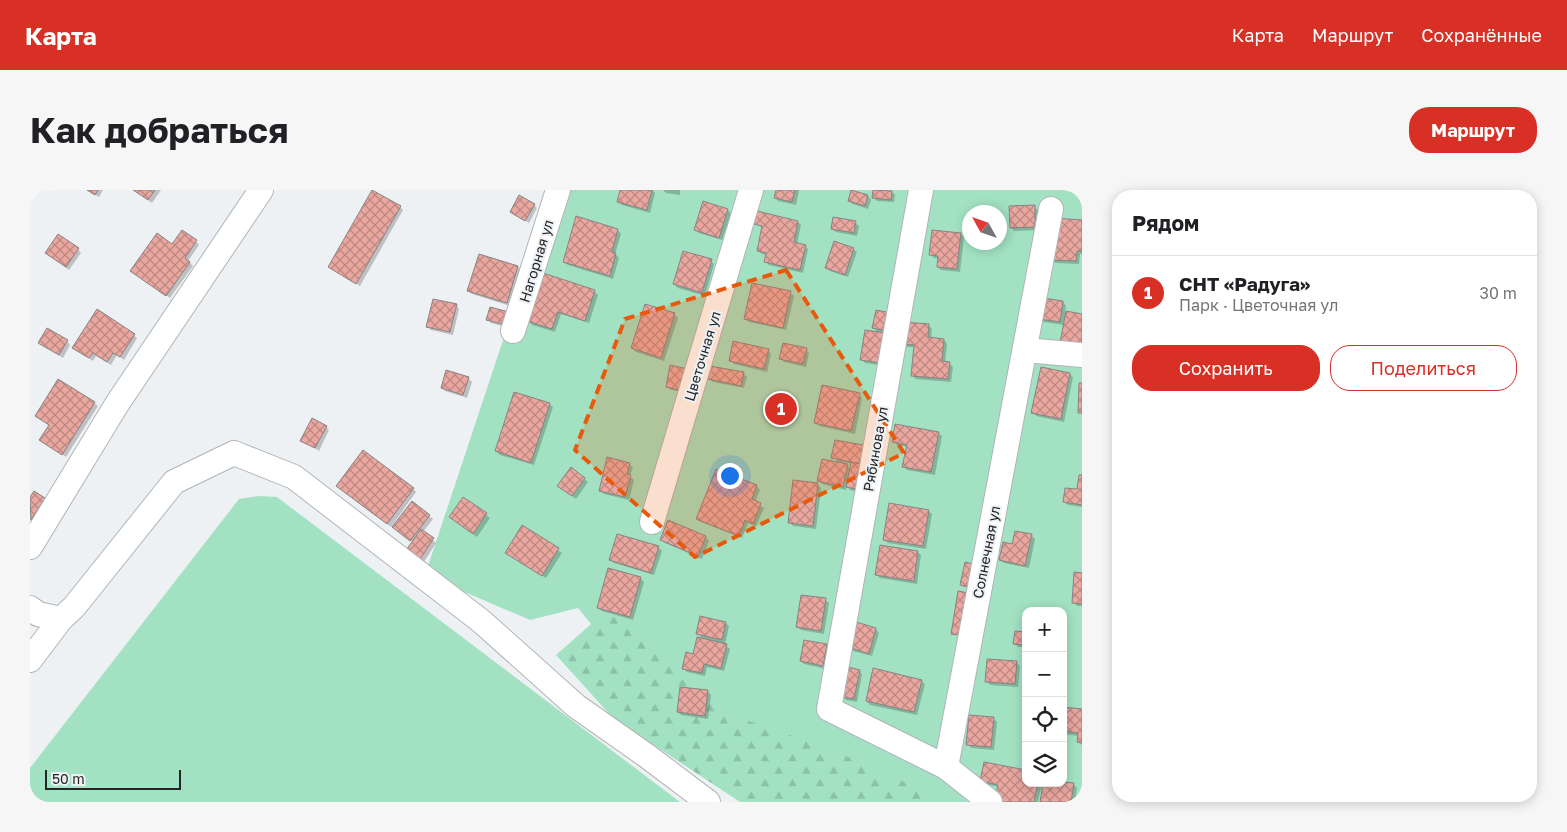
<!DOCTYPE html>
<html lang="ru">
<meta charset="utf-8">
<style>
:root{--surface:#fff;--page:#f6f6f6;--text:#202124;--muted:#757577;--line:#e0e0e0;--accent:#d93025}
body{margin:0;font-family:"Golos Text",sans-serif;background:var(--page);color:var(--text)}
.controls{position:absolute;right:15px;bottom:15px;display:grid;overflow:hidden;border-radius:10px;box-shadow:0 2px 12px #0003}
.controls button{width:45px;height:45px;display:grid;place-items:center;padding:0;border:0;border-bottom:1px solid var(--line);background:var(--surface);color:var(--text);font:25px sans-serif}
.compass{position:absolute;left:932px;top:15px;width:45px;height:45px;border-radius:50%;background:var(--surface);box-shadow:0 2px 12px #0003;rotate:310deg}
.scale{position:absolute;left:15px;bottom:12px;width:136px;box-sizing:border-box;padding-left:5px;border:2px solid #242527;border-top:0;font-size:14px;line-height:18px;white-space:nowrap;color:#242527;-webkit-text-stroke:4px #eef1f4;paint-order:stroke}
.you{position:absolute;left:699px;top:285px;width:18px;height:18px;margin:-12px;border:4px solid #fff;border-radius:50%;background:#1a73e8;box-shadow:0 0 0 8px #1a73e833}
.badge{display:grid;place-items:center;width:32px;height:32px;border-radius:50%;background:var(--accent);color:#fff;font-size:16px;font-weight:700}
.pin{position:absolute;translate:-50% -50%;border:2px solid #fff;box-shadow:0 1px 5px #0006}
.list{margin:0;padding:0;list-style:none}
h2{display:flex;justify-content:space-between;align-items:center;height:65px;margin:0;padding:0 20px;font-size:21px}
h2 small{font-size:16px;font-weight:400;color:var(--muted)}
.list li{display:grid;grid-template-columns:32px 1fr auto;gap:15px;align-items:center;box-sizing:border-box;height:75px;padding:0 20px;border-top:1px solid var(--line)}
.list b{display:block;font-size:19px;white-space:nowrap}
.list p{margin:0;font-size:16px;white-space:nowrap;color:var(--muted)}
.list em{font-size:16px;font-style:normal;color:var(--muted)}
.actions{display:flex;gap:10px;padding:15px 20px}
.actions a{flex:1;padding:11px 0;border:1px solid var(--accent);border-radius:20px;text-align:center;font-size:18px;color:var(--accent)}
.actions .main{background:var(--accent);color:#fff}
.icon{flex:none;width:28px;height:28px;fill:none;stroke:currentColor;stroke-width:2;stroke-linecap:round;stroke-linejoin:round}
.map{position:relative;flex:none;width:1052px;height:612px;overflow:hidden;border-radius:20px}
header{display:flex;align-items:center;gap:30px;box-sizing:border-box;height:70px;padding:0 25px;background:var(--accent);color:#fff}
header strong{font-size:24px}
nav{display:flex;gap:28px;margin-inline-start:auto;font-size:18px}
.intro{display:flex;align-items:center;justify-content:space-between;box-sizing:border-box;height:120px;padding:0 30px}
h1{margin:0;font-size:35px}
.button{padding:12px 22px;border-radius:20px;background:var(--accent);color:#fff;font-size:18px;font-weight:700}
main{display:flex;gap:30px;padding:0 30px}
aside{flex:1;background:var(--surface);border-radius:20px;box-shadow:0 2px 12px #0003}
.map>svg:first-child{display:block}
.green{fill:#a2e2c2;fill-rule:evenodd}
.forest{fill:url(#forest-firs)}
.shadow{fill:#0003;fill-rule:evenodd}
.building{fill:url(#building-cross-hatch);stroke:#888383}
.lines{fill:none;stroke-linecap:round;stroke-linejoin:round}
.minor-casing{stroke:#b0b4b7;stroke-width:26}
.minor{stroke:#fff;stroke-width:24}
.marked{fill:#e8590c;fill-opacity:0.2;stroke:#e8590c;stroke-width:4;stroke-dasharray:10 6;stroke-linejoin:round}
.labels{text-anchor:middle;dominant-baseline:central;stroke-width:4;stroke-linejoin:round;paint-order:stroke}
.street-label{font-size:14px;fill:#242527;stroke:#eef1f4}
</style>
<header>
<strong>Карта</strong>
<nav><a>Карта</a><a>Маршрут</a><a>Сохранённые</a></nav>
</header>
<div class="intro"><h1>Как добраться</h1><a class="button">Маршрут</a></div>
<main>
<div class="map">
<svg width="1052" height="612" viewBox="0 0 1052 612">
<defs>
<pattern id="forest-firs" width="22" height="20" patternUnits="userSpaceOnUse" patternTransform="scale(1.25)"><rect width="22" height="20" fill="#a2e2c2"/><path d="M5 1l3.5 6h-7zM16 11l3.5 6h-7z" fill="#8bc2a7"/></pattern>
<pattern id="building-cross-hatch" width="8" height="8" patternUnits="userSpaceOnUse" patternTransform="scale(1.25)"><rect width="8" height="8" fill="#e9a7a0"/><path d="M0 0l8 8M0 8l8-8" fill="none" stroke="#bd8882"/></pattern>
</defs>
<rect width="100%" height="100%" fill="#eef1f4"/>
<g class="green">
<path d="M523,0h529v612h-270l-151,-92 -83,-102 -48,12 -105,-45zM939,22h30v30h-30zM996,421h37v172h-37z"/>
<path d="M228,306l19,1 403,305h-650v-34l209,-269z"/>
</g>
<path class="forest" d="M577,420l124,105 97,33 101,45 10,9h-199l-127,-84 -57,-63z"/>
<g class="shadow">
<path d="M57,0h16l-4,7z"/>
<path d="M104,0h27l-9,13z"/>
<path d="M592,0h30l3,3 -5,20 -28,-8 -3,-3z"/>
<path d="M633,0h17v5l-14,-2z"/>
<path d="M747,0h22l-3,15 -18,-4 -3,-3z"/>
<path d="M844,0l18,2 3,3 -1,7 -17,-1 -4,-4z"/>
<path d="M838,6l3,4 -3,9 -15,-5 -4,-3z"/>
<path d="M674,13l24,7 3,4 -9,26 -23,-7 -4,-4z"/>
<path d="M504,15l3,3 -8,15 -18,-11z"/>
<path d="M370,17l3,3 -43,76 -31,-19z"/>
<path d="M1004,17l4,3v20l-24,1 -3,-4z"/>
<path d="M547,28l41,12 3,4 -6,20 4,4 -6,21 -45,-14 -4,-3z"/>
<path d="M1052,31v33h-2l-1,10 -24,-1 -3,-4z"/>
<path d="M768,32l3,3 -4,19 8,2 3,3 -5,24 -34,-8 -4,-4 2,-6 -5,-1 -4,-4 5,-22 -7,-4z"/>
<path d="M825,33l4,3 -2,10 -21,-4 -4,-3z"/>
<path d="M931,44l3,3 -4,35 -19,-2 -3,-3 1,-9h-5l-4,-4z"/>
<path d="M166,51l3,4 -11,16 5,5 -23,32 -34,-24 36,-29z"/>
<path d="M48,59l3,4 -12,17 -19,-14z"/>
<path d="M823,59l4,3 -9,25 -18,-6 -4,-4z"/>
<path d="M681,71l3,3 -9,32 -27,-8 -4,-4z"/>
<path d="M488,77l3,3 -11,36 -38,-12 -3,-3z"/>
<path d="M564,101l4,4 -9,28 -28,-9 -6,18 -23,-7 -3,-4z"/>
<path d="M760,103l4,3 -8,34 -37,-8 -4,-3z"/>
<path d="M1014,109l19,3 3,4 -1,6 17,3 -18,10 -20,-3 -4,-3z"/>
<path d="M426,115l3,4 -6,26 -22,-5 -3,-3z"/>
<path d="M461,118l18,20 -18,-5 -3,-4z"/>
<path d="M644,124l4,4 -14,43 -28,-9 -4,-4z"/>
<path d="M861,124l-7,52 -19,-3 -3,-4 16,-26 -4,-5z"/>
<path d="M898,135l4,4 -1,10 13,1 3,4 -2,19h4l4,4 -2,15 -35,-3 -4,-4 3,-28h-8l-4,-4z"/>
<path d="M104,145l3,3 -13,22 -7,-5 -6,10 -15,-9 -3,5 -16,-10z"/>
<path d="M37,151l3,4 -7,13 -23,-15z"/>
<path d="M776,159l3,4 -3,14 -22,-5 -4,-4z"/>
<path d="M738,160l3,4 -4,18 -33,-8 -4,-4z"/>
<path d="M658,180l-1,23 -16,-3 -4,-3z"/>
<path d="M713,183l4,4 -3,11 -31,-6 -4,-3z"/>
<path d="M1040,184l3,3 -9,45 -28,-6 -3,-4z"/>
<path d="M438,188l4,4 -5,16 -22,-7 -3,-3z"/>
<path d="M829,205l3,3 -7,36 -36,-8 -4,-3z"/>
<path d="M64,213l4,3 -32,51 -25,-17 9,-14 -13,-10z"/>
<path d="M519,214l4,3 -19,58 -34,-10 -4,-4z"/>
<path d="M296,237l3,3 -10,21 -17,-11z"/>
<path d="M908,243l4,3 -7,39 -28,-5 -3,-4 4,-19 -11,-2 -4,-4z"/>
<path d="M838,258v46l-18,-4 -3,-4 -1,4 -24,-6 -3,-3 20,-18 -6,-6zM814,272l8,2 -1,5z"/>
<path d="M599,274l4,3 -3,9 4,4 -5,20 -25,-6 -4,-4z"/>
<path d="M541,279l17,13 -12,17 -14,-10z"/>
<path d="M687,280l40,16 3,4 -5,12 9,6 -8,18 -8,-3 -6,15 -41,-16 -3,-3z"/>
<path d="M1052,287v30l-14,-2 -4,-3 14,-11z"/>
<path d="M788,295l3,3 -5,41 -23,-3 -4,-4z"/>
<path d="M311,299h72l3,3 -25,35z"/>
<path d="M5,302l13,10 -13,21 -5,-3v-20z"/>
<path d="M434,308l26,20 -13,19 -27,-20z"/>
<path d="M382,313l21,16 -10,13 13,11 -14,22 -9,-23 -16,-12z"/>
<path d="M898,321l4,3 -6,35 -38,-6 -4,-3z"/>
<path d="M639,332l37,15 3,4 -7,18 -37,-16 -4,-3z"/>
<path d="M493,337l39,26 -16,25 -36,-22z"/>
<path d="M1001,345l4,4 -6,29 -25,-5 -4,-3 13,-15z"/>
<path d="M628,357l4,4 -8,24 -40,-12 -3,-3z"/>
<path d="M887,362l4,3 -4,29 -37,-6 -3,-3z"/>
<path d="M1052,384v32h-5l-3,-3z"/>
<path d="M610,388l4,4 -11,38 -31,-9 -4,-4z"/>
<path d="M795,410l4,3 -5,31 -23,-4 -4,-3z"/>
<path d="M695,433l4,3 -4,19 5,4 -6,22 -17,-4 -2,9 -18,-4 -3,-4 10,-12 10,-16 -6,-6z"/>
<path d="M826,433l20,6 3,4 -7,23 -19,-5 -4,-4z"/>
<path d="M996,443v14h-8l-4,-4z"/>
<path d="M797,455l3,4 -4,20 -22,-5 -3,-3z"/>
<path d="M986,472l4,4 -2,21 -28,-2 -3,-4z"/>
<path d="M829,481l3,3 -5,28 -11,-2 -3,-4z"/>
<path d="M891,491l4,3 -8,31 -47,-10 -3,-4z"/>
<path d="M678,502l3,3 -3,24 -27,-4 -3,-3z"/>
<path d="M1033,518l19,3v34l-4,-3 1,-6 -16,-2z"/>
<path d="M963,528l4,4 -3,28 -23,-2 -3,-4z"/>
<path d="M952,591l44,2h16l-4,19h-43l4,-15 -14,-3z"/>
<path d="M1043,594l4,4 -2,14h-33z"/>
</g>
<g class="building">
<path d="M57,0h11l-3,5z"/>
<path d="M103,0h22l-7,10z"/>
<path d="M342,0l29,16 -45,78 -28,-17z"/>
<path d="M590,0h32l-5,20 -30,-8z"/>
<path d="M746,0h19l-3,12 -18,-4z"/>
<path d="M821,0l17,5 -3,11 -17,-5z"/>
<path d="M843,0l19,1 -1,9 -19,-2z"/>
<path d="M489,5l16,9 -10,17 -15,-9z"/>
<path d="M673,11l25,8 -9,29 -25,-8z"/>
<path d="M1005,15v22l-25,1 -1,-22z"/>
<path d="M727,21l41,10 -4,21 12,3 -6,25 -36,-8 2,-9 -9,-2 5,-25 -8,-2z"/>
<path d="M546,26l42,13 -6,23 4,1 -6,23 -47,-14z"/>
<path d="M803,27l23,4 -2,12 -23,-4z"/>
<path d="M1023,28l29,2v31h-5l-1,10 -26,-1z"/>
<path d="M152,40l15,10 -12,18 5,4 -24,34 -36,-25 27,-38 15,11z"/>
<path d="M902,40l29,3 -4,36 -20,-2 1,-11 -9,-1z"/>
<path d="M28,44l21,14 -13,19 -21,-14z"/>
<path d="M804,51l20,7 -9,27 -20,-7z"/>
<path d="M653,61l29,8 -10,34 -29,-9z"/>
<path d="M449,64l39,12 -11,37 -40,-12z"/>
<path d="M513,83l52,17 -10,31 -27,-9 -6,17 -25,-8z"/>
<path d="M722,93l39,8 -8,37 -39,-9z"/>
<path d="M1013,108l20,3 -3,21 -21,-3z"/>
<path d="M403,109l24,5 -7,28 -24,-5z"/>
<path d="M615,114l30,9 -14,45 -30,-10z"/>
<path d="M460,117l19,5 -3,13 -20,-5z"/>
<path d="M67,119l38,25 -15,23 -7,-4 -6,9 -14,-9 -4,5 -17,-10z"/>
<path d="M846,120l15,3 -4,18 -15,-3z"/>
<path d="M1036,121l16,3v33l-22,-4z"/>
<path d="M874,132l25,2 -1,13 16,2 -2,22 8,1 -2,17 -37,-3 3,-31 -12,-1z"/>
<path d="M17,138l21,12 -9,15 -21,-12z"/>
<path d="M835,140l21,3 -5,30 -21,-3z"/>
<path d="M703,151l36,8 -5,20 -35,-8z"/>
<path d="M753,153l24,5 -4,16 -24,-5z"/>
<path d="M640,175l18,4 -4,22 -18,-4z"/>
<path d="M680,176l34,6 -3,14 -33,-7z"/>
<path d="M1011,177l29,6 -9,46 -30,-6z"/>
<path d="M416,180l23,7 -6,18 -22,-7z"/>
<path d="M28,189l37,23 -33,53 -23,-15 10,-15 -14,-9z"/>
<path d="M1049,193h3v30h-4z"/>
<path d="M792,195l38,8 -9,38 -37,-8z"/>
<path d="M484,202l36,11 -19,60 -36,-12z"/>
<path d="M282,228l15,8 -12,22 -15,-7z"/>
<path d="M865,234l44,8 -8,40 -29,-5 5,-22 -15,-3z"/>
<path d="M805,250l34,6 -4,19 -34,-7z"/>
<path d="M333,260l51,38 -27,36 -51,-38z"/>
<path d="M577,267l23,6 -3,11 4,1 -6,22 -26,-6z"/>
<path d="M792,269l26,5 -5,23 -26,-6z"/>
<path d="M821,272l20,4 -6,25 -19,-4z"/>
<path d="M541,277l14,11 -13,18 -15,-10z"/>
<path d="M686,279l41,16 -5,14 9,4 -8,21 -8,-4 -6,16 -43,-17z"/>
<path d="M1049,285h3v30l-19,-3 2,-14 12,1z"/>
<path d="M763,290l25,3 -5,43 -25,-3z"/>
<path d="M4,301l11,7 -14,22 -1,-23z"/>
<path d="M433,307l24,16 -14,21 -24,-17z"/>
<path d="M382,311l18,14 -20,26 -18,-14z"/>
<path d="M859,313l40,7 -6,36 -40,-6z"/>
<path d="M638,330l38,16 -8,20 -38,-16z"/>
<path d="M492,335l37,23 -17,28 -37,-23z"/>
<path d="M391,339l13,9 -16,24 -14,-9z"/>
<path d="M985,341l17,3 -7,32 -26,-6 4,-18 9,2z"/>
<path d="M587,344l42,12 -8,27 -42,-13z"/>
<path d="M850,355l38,6 -4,30 -39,-6z"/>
<path d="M935,372l13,3 -6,23 -12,-3z"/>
<path d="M578,378l33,9 -11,40 -33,-9z"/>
<path d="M1044,382l8,1v31l-10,-1z"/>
<path d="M928,401l15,3 -7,42 -15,-2z"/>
<path d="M771,405l25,3 -5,33 -25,-4z"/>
<path d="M670,426l26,6 -4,18 -26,-6z"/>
<path d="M826,432l20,6 -7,26 -21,-7z"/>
<path d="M985,441l11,1v13l-13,-1z"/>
<path d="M667,447l30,7 -6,24 -17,-4 -2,9 -20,-4 4,-17 7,2z"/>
<path d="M774,450l23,4 -4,22 -23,-5z"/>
<path d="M957,469l30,2 -2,23 -30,-2z"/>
<path d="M818,477l12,3 -6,29 -13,-2z"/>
<path d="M843,478l49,12 -8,32 -48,-11z"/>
<path d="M650,497l28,3 -3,26 -28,-4z"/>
<path d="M1033,517l19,2v34l-5,-1 1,-9 -15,-2z"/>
<path d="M939,525l25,2 -3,30 -25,-2z"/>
<path d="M954,572l42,8v13h12l-4,19h-40l4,-17 -18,-4z"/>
<path d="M1033,592l11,1 -3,19h-31l3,-19h20z"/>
</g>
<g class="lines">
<defs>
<g id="minor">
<path d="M891,0l-92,519 117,58 105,-558"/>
<path d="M483,141l45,-141"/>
<path d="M995,160l57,5"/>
<path d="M622,332l99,-332"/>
<path d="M0,357l87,-143 144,-214"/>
<path d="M0,418l8,6 23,5 -31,41"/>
<path d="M31,429l13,-12 100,-125 60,-29 60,24 187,144 95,85 71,50 61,46"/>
<path d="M916,577l44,35"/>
</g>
</defs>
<use href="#minor" class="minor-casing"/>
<use href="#minor" class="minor"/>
</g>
<path class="marked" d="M756,80l118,183 -209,104 -120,-107 50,-131z"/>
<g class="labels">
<g class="street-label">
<text transform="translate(506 71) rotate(-73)">Нагорная ул</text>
<text transform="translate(672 166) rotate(-73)">Цветочная ул</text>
<text transform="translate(845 259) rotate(-80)">Рябинова ул</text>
<text transform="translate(956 362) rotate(-79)">Солнечная ул</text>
</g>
</g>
</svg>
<div class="controls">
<button>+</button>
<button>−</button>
<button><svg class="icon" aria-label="locate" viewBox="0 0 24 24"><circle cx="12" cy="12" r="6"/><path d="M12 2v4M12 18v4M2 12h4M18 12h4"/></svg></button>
<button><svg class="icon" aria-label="layers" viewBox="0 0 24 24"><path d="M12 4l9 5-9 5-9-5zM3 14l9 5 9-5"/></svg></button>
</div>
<svg class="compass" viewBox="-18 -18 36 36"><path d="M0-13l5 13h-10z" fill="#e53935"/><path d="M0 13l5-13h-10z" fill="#757577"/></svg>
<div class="scale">50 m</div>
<div class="you"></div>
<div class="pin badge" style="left:751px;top:219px">1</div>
</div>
<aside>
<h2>Рядом<small></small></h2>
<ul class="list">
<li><span class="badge">1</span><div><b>СНТ «Радуга»</b><p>Парк · Цветочная ул</p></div><em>30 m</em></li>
</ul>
<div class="actions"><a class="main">Сохранить</a><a>Поделиться</a></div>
</aside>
</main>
